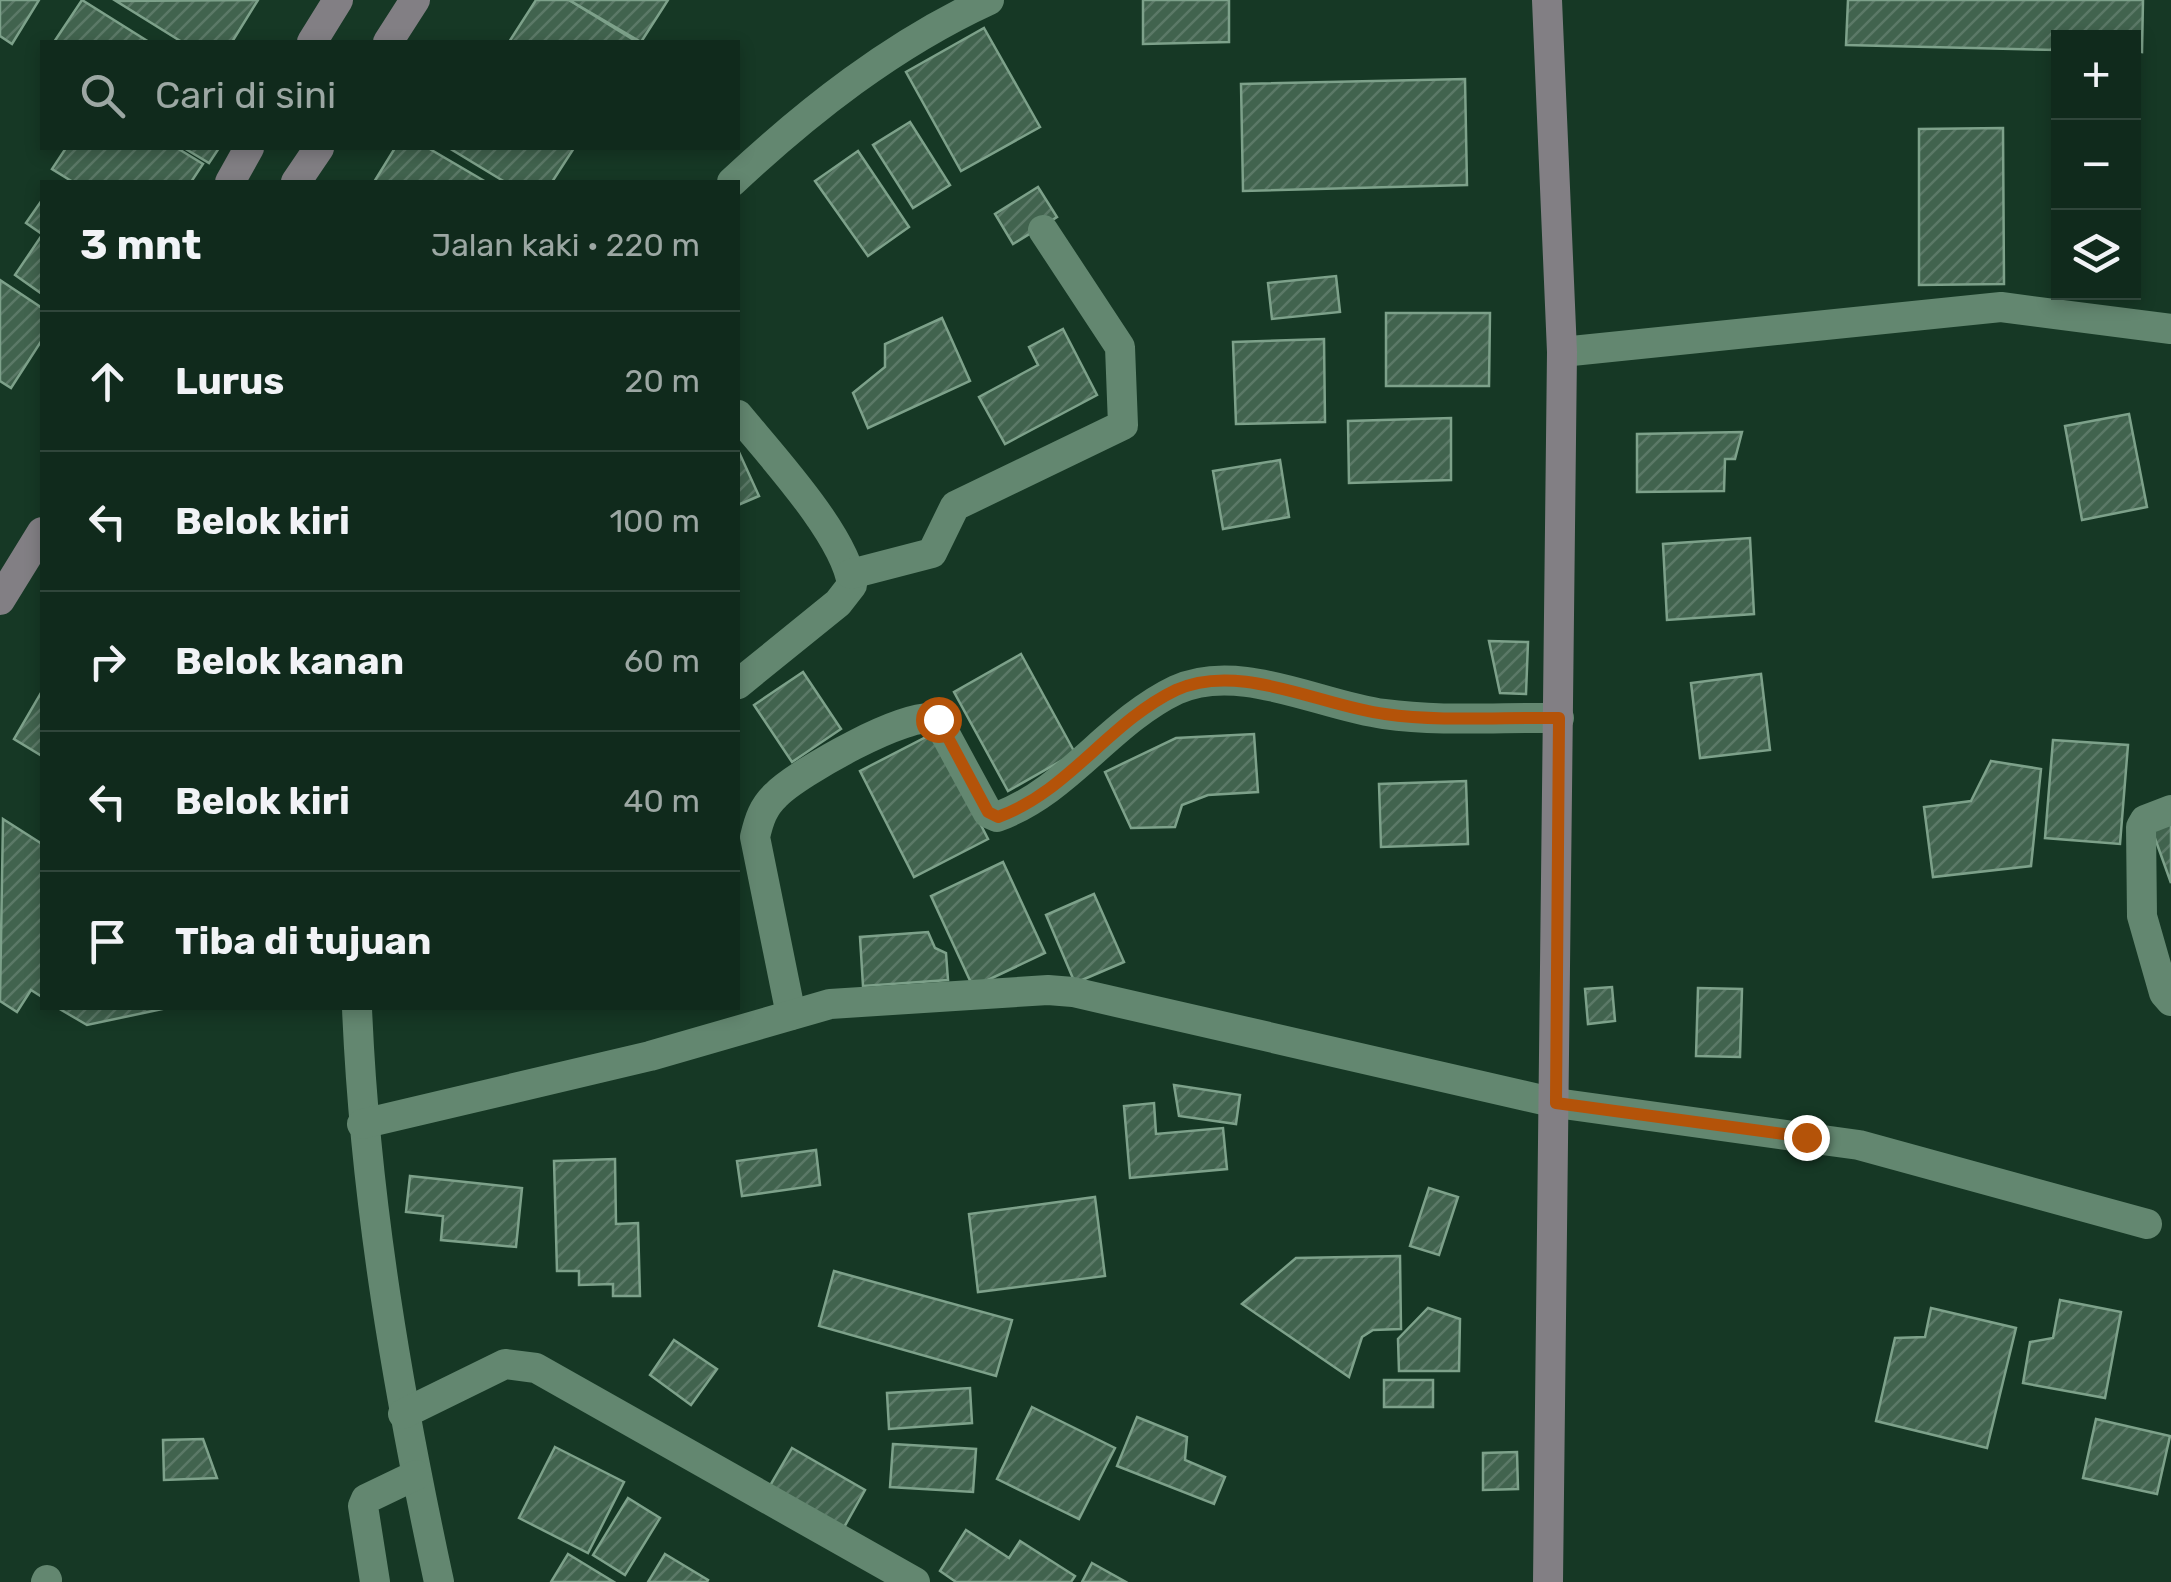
<!DOCTYPE html>
<html lang="id">
<meta charset="utf-8">
<style>
:root{--surface:#102a1c;--page:#1e3629;--text:#f1f3f6;--muted:#9ca7a3;--line:#30463b}
body{margin:0;font-family:Rubik,sans-serif;background:var(--page);color:var(--text)}
.controls{position:absolute;right:30px;top:30px;display:grid;overflow:hidden;border-radius:0px;box-shadow:0 5px 15px #0003}
.controls button{width:90px;height:90px;display:grid;place-items:center;padding:0;border:0;border-bottom:2px solid var(--line);background:var(--surface);color:var(--text);font:50px sans-serif}
.stop{position:absolute;width:30px;height:30px;margin:-22px;border:8px solid #b45309;border-radius:50%;background:#fff}
.stop.end{background:#b45309;border-color:#fff;box-shadow:0 2px 10px #0008}
.list{margin:0;padding:0;list-style:none}
h2{display:flex;justify-content:space-between;align-items:center;height:130px;margin:0;padding:0 40px;font-size:42px}
h2 small{font-size:32px;font-weight:400;color:var(--muted)}
.list li{display:grid;grid-template-columns:65px 1fr auto;gap:30px;align-items:center;box-sizing:border-box;height:140px;padding:0 40px;border-top:2px solid var(--line)}
.list b{display:block;font-size:38px;white-space:nowrap}
.list em{font-size:32px;font-style:normal;color:var(--muted)}
.icon{flex:none;width:55px;height:55px;fill:none;stroke:currentColor;stroke-width:2;stroke-linecap:round;stroke-linejoin:round}
.map{position:relative;flex:none;width:2171px;height:1582px;overflow:hidden}
.search{position:absolute;background:var(--surface);box-shadow:0 5px 15px #0003;left:40px;top:40px;width:700px;height:110px;display:flex;align-items:center;gap:25px;box-sizing:border-box;padding:0 35px;border-radius:0px;color:var(--muted);font-size:38px}
.panel{position:absolute;background:var(--surface);box-shadow:0 5px 15px #0003;left:40px;top:180px;width:700px;height:830px;border-radius:0px}
.map>svg:first-child{display:block}
.building{fill:url(#building-hatch);stroke:#7da18a;stroke-width:2.5}
.lines{fill:none;stroke-linecap:round;stroke-linejoin:round}
.street{stroke:#638770;stroke-width:30}
.secondary{stroke:#827f84;stroke-width:30}
.route{stroke:#b45309;stroke-width:12}
</style>
<div class="map">
<svg width="2171" height="1582" viewBox="0 0 2171 1582">
<defs>
<pattern id="building-hatch" width="6" height="6" patternUnits="userSpaceOnUse" patternTransform="scale(2.5)"><rect width="6" height="6" fill="#41634e"/><path d="M-1 1l2-2M0 6l6-6M5 7l2-2" fill="none" stroke="#5b7967"/></pattern>
</defs>
<rect width="100%" height="100%" fill="#163825"/>
<g class="building">
<path d="M0,0h39l-27,44 -12,-8z"/>
<path d="M82,0l67,42h-95z"/>
<path d="M258,0l-26,42h-50l-66,-41z"/>
<path d="M536,0h33l68,42h-128z"/>
<path d="M569,0h99l-27,42z"/>
<path d="M1143,0h86v42l-86,2z"/>
<path d="M1848,0h295l-1,52 -8,-1v-13h-76v12l-212,-5z"/>
<path d="M984,28l56,99 -79,44 -55,-99z"/>
<path d="M1465,79l2,106 -224,6 -2,-107z"/>
<path d="M910,122l40,63 -37,23 -40,-63z"/>
<path d="M2003,128l1,156 -85,1v-156z"/>
<path d="M66,148h111l26,16 -12,18h-118l-21,-13z"/>
<path d="M184,148h35l-10,15z"/>
<path d="M395,148h33l58,34h-112z"/>
<path d="M449,148h125l-22,34h-47z"/>
<path d="M858,151l51,76 -41,29 -53,-75z"/>
<path d="M1038,187l19,30 -44,27 -18,-30z"/>
<path d="M42,200v34l-16,-11z"/>
<path d="M40,238l2,2v54l-27,-19z"/>
<path d="M1336,276l4,36 -68,7 -4,-36z"/>
<path d="M0,280l42,28v32l-31,48 -11,-7z"/>
<path d="M1386,313h104l-1,73h-103z"/>
<path d="M942,318l28,63 -102,47 -15,-35 32,-26v-23z"/>
<path d="M1063,329l34,66 -92,49 -26,-47 59,-32 -9,-18z"/>
<path d="M1324,339l1,83 -89,2 -3,-82z"/>
<path d="M2129,414l18,93 -65,13 -17,-94z"/>
<path d="M1451,418v62l-102,3 -1,-62z"/>
<path d="M1742,432l-7,27h-10l-1,32 -87,1v-58z"/>
<path d="M738,450l21,46 -21,9z"/>
<path d="M1280,460l9,57 -66,12 -10,-58z"/>
<path d="M1750,538l4,76 -87,6 -4,-76z"/>
<path d="M1489,641l39,1 -2,52 -26,-1z"/>
<path d="M1021,654l54,99 -67,38 -54,-99z"/>
<path d="M803,672l38,57 -49,33 -38,-57z"/>
<path d="M1761,674l9,76 -70,8 -9,-75z"/>
<path d="M42,691v65l-28,-17z"/>
<path d="M934,733l54,106 -74,38 -54,-106z"/>
<path d="M1254,734l4,58 -50,3 -26,10 -7,22 -44,1 -26,-56 71,-34z"/>
<path d="M2053,740l75,5 -8,99 -75,-6z"/>
<path d="M1991,761l50,8 -10,97 -98,11 -9,-70 47,-6z"/>
<path d="M1466,781l2,63 -87,3 -2,-63z"/>
<path d="M3,819l39,25v153l-11,-7 -14,22 -17,-11z"/>
<path d="M2171,823v60l-19,-53z"/>
<path d="M1003,862l42,91 -72,34 -42,-91z"/>
<path d="M1094,894l30,68 -49,21 -29,-68z"/>
<path d="M928,932l7,16 11,5 2,27 -85,6 -3,-49z"/>
<path d="M1612,987l3,34 -27,3 -3,-35z"/>
<path d="M1698,988l44,1 -2,68 -44,-1z"/>
<path d="M58,1008h109l-80,17z"/>
<path d="M1174,1085l66,10 -4,29 -57,-8z"/>
<path d="M1154,1103l2,31 67,-6 4,41 -97,9 -6,-72z"/>
<path d="M816,1150l4,35 -78,11 -5,-35z"/>
<path d="M615,1159l1,65 22,-1 2,73h-27v-12l-34,1v-14h-22l-3,-110z"/>
<path d="M410,1176l112,12 -6,59 -75,-7 2,-24 -37,-4z"/>
<path d="M1429,1188l29,9 -19,58 -29,-9z"/>
<path d="M1095,1197l10,79 -127,16 -9,-78z"/>
<path d="M1400,1256l1,73 -28,1 -11,7 -13,40 -107,-73 54,-46z"/>
<path d="M834,1271l178,49 -16,56 -177,-50z"/>
<path d="M2060,1300l61,12 -16,86 -82,-15 7,-41 23,-4z"/>
<path d="M1428,1308l32,11 -1,52h-60l-1,-32z"/>
<path d="M1931,1308l85,20 -29,120 -111,-27 19,-83 30,-1z"/>
<path d="M674,1340l43,29 -26,36 -41,-30z"/>
<rect x="1384" y="1380" width="49" height="27"/>
<path d="M970,1388l2,35 -83,6 -2,-36z"/>
<path d="M1032,1407l83,41 -36,71 -82,-40z"/>
<path d="M1137,1417l50,20 -2,23 40,17 -11,27 -97,-38z"/>
<path d="M2096,1419l74,17 -13,58 -74,-16z"/>
<path d="M203,1439l14,39 -53,2 -1,-40z"/>
<path d="M893,1444l83,5 -3,43 -83,-5z"/>
<path d="M555,1447l69,35 -36,71 -69,-35z"/>
<path d="M792,1448l73,42 -23,41 -74,-42z"/>
<path d="M1517,1452l1,37 -35,1v-37z"/>
<path d="M628,1498l32,20 -35,57 -32,-20z"/>
<path d="M966,1530l43,28 11,-17 55,35 -4,6h-115l-16,-11z"/>
<path d="M568,1554l46,28h-63z"/>
<path d="M665,1554l43,26 -1,2h-59z"/>
<path d="M1092,1563l34,19h-44z"/>
</g>
<g class="lines">
<g class="street">
<path d="M732,182c76,-71 161,-138 257,-182"/>
<path d="M1562,352l439,-45 170,22"/>
<path d="M738,415c32,39 108,121 114,170l-14,18 -100,81"/>
<path d="M851,574l81,-21 23,-47 168,-81 -3,-78 -77,-117"/>
<path d="M2171,810l-26,10 -4,7 1,89 22,77 7,8"/>
<path d="M357,1008c8,194 41,384 82,574"/>
<path d="M791,1015l-36,-178c4,-17 8,-30 21,-42 21,-22 134,-86 161,-76l51,94 9,4c71,-26 112,-95 179,-127 63,-29 145,16 208,24 57,8 118,3 175,4"/>
<path d="M362,1124l288,-68 180,-52 218,-14 25,2 483,111 303,42 288,79"/>
<path d="M403,1414l102,-50 31,4 379,214"/>
<path d="M46,1582l1,-2"/>
<path d="M375,1582l-12,-76 3,-7 50,-24"/>
</g>
<g class="secondary">
<path d="M1547,0l15,352 -14,1230"/>
<path d="M312,42l26,-42"/>
<path d="M388,42l27,-42"/>
<path d="M230,182l19,-34"/>
<path d="M296,182l23,-34"/>
<path d="M0,600l42,-68"/>
</g>
</g>
<g class="lines">
<path class="route" d="M938,719l50,93 10,5c70,-25 111,-95 178,-127 63,-29 145,16 209,24 56,8 117,3 174,4l-3,385 250,34"/>
</g>
</svg>
<div class="controls">
<button>+</button>
<button>−</button>
<button><svg class="icon" aria-label="layers" viewBox="0 0 24 24"><path d="M12 4l9 5-9 5-9-5zM3 14l9 5 9-5"/></svg></button>
</div>
<div class="stop" style="left:938px;top:719px"></div>
<div class="stop end" style="left:1806px;top:1137px"></div>
<div class="search"><svg class="icon" aria-label="search" viewBox="0 0 24 24"><circle cx="10" cy="10" r="6"/><path d="M15 15l6 6"/></svg>Cari di sini</div>
<section class="panel">
<h2>3 mnt<small>Jalan kaki · 220 m</small></h2>
<ul class="list">
<li><svg class="icon" aria-label="ahead" viewBox="0 0 24 24"><path d="M12 20V5M6 11l6-6 6 6"/></svg><div><b>Lurus</b></div><em>20 m</em></li>
<li><svg class="icon" aria-label="left" viewBox="0 0 24 24"><path d="M17 20v-9H6M10 6l-5 5 5 5"/></svg><div><b>Belok kiri</b></div><em>100 m</em></li>
<li><svg class="icon" aria-label="right" viewBox="0 0 24 24"><path d="M7 20v-9h11M14 6l5 5-5 5"/></svg><div><b>Belok kanan</b></div><em>60 m</em></li>
<li><svg class="icon" aria-label="left" viewBox="0 0 24 24"><path d="M17 20v-9H6M10 6l-5 5 5 5"/></svg><div><b>Belok kiri</b></div><em>40 m</em></li>
<li><svg class="icon" aria-label="arrive" viewBox="0 0 24 24"><path d="M6 21V4h12l-3 4 3 4H6"/></svg><div><b>Tiba di tujuan</b></div></li>
</ul>
</section>
</div>
